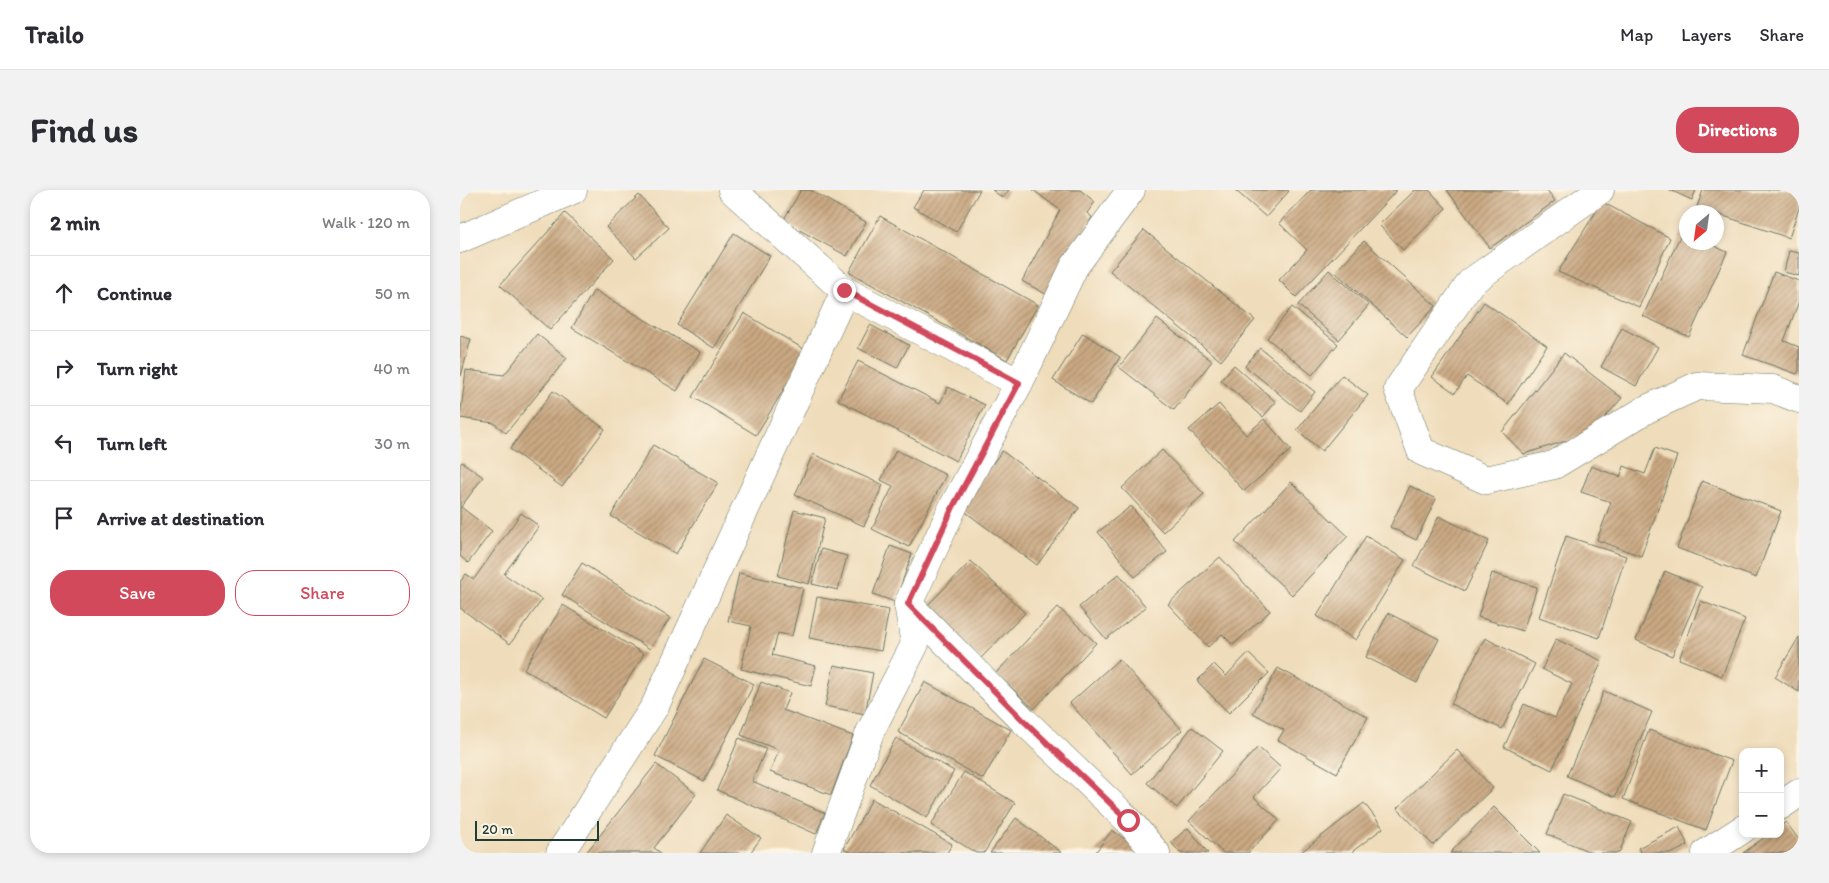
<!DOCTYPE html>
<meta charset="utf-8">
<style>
:root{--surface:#fff;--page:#f2f2f3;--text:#2b2b33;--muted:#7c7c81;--line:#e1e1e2;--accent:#d1495b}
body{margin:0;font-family:Itim,sans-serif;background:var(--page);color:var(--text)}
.controls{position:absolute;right:15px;bottom:15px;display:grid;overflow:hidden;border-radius:10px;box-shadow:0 2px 8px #0003}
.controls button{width:45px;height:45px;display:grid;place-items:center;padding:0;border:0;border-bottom:1px solid var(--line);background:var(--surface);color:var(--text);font:25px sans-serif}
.compass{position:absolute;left:1219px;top:15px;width:45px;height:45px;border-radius:50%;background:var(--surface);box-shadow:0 2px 8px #0003;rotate:209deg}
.scale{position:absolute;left:15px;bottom:12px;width:124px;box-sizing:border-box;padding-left:5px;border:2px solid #1f3d34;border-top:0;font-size:14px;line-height:18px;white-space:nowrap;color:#1f3d34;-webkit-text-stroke:4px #fcf5e5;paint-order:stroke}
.stop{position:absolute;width:15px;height:15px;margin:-11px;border:4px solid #d1495b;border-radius:50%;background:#fff}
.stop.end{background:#d1495b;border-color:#fff;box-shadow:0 1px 5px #0008}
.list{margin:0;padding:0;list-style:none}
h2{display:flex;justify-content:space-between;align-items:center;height:65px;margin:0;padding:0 20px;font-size:21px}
h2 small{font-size:16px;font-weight:400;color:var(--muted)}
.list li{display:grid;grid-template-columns:32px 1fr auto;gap:15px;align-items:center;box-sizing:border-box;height:75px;padding:0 20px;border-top:1px solid var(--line)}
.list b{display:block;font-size:19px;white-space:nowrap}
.list em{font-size:16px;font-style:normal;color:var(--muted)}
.actions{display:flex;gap:10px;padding:15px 20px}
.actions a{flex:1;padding:11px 0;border:1px solid var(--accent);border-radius:20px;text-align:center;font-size:18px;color:var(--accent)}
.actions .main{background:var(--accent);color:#fff}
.icon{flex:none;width:28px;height:28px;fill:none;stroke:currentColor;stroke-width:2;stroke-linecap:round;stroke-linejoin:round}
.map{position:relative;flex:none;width:1339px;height:663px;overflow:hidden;border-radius:20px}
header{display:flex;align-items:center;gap:30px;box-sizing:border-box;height:70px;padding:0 25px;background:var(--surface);border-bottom:1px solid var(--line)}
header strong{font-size:24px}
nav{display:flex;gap:28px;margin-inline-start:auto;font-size:18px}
.intro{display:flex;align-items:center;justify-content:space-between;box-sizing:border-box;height:120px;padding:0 30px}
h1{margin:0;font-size:35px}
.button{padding:12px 22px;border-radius:20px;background:var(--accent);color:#fff;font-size:18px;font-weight:700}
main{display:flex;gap:30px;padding:0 30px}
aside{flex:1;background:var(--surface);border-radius:20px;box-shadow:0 2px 8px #0003}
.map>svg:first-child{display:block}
.building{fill:url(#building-hatch)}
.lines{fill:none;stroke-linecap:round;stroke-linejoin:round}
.minor-casing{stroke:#687563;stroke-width:29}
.minor{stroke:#fff;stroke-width:28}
.route{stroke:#d1495b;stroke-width:6}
</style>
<header>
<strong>Trailo</strong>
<nav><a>Map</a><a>Layers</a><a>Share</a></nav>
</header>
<div class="intro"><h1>Find us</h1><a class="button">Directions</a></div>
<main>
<aside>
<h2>2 min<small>Walk · 120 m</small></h2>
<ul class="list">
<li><svg class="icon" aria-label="ahead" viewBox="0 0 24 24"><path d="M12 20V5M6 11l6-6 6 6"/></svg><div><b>Continue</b></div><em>50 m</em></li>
<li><svg class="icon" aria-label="right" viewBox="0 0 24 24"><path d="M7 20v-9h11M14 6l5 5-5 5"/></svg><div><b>Turn right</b></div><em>40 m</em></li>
<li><svg class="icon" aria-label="left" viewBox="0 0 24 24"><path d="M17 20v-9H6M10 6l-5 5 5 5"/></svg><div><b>Turn left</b></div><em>30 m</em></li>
<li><svg class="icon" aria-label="arrive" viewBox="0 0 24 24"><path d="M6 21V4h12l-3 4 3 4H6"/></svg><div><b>Arrive at destination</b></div></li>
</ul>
<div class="actions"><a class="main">Save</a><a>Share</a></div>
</aside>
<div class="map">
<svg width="1339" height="663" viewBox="0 0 1339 663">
<defs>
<pattern id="building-hatch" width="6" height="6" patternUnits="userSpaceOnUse" patternTransform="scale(1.25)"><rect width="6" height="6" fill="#cba983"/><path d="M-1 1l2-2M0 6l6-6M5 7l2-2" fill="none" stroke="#a48b6c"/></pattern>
</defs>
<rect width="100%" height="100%" fill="#fcf5e5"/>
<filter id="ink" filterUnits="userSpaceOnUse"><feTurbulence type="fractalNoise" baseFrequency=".02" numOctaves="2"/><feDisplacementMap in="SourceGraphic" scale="10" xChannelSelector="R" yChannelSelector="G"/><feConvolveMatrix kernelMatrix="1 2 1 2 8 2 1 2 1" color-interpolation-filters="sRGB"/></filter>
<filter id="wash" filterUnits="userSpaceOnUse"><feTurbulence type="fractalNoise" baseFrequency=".0096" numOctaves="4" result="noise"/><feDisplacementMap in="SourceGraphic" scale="20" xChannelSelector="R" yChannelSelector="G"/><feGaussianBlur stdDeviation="1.12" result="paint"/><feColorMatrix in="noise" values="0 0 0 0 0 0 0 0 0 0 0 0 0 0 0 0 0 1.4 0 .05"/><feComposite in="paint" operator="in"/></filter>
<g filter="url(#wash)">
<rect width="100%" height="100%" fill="#efdcba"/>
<g id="blocks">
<g class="building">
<path d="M341,0h9l56,32 -19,34 -64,-35z"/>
<path d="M464,0h56l-24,42 -43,-25z"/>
<path d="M532,0h17l-6,8z"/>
<path d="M573,0h47l15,12 -8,11 5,4 -41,80 -29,-16 38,-71z"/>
<path d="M775,0h52l2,1 -23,26z"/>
<path d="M851,0h86l-101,107 -17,-17 28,-30 -28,-27z"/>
<path d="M955,0h14l17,18 -43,42 -24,-25z"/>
<path d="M987,0h100l8,11 -65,47z"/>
<path d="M1210,0h26l-4,10z"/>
<path d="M1243,0h89l7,3v15l-10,30 -92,-31z"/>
<path d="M179,5l30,33 -33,30 -30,-31z"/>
<path d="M1142,12l68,36 -31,69 -81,-35z"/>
<path d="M105,23l49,46 -64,71 -50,-45z"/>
<path d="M420,26l158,89 -31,55 -158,-88z"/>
<path d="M684,40l111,90 -34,41 -111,-90z"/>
<path d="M1222,42l4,2v8h20l21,10 -38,85 -46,-21z"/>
<path d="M274,43l36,23 -56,92 -37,-23z"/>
<path d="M904,51l72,65 -29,31 -72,-65z"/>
<path d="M1329,61l10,2v23l-15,-4z"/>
<path d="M869,80l40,35 -30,35 -41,-35z"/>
<path d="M1314,82l25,9v20l-15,40 15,6v23l-2,4 -54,-19z"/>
<path d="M134,100l106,62 -23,39 -105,-63z"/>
<path d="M1024,112l63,44 -39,58 -41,-28 -12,17 -23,-16z"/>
<path d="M832,117l46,37 -26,31 -45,-37z"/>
<path d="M284,123l63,38 -51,84 -63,-38z"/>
<path d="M697,129l55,42 -38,49 -55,-43z"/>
<path d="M410,135l39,20 -12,23 -39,-20z"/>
<path d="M1162,138l36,19 -22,39 -35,-19z"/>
<path d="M623,143l37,24 -29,47 -38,-24z"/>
<path d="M77,144l30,24 -61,75 -12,-10 -34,-5 6,-48 38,5z"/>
<path d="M0,146l11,3 -10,37h-1z"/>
<path d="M800,158l55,44 -15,19 -55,-45z"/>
<path d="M1104,163l58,45 -31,35 -67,21 -22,-22z"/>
<path d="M398,171l82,42 8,-16 37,18 -29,56 -118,-61z"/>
<path d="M774,175l42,37 -13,15 -42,-37z"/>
<path d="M882,185l26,20 -46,56 -25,-21z"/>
<path d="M93,201l52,38 -43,58 -52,-38z"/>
<path d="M759,214l27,31 18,-16 27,31 -47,41 -55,-61z"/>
<path d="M193,255l65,38 -42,71 -65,-38z"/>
<path d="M1195,258l22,8 -36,100 -44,-16 14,-38 -30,-10 10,-26 29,11 4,-11 21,8z"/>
<path d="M436,260l50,25 -37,72 -37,-18 21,-43 -12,-6z"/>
<path d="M702,260l42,44 -41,38 -41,-44z"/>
<path d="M542,261l77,57 -42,57 -77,-57z"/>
<path d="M353,264l70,31 -19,41 -69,-31z"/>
<path d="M2,272l21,15 -22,30 31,24 -24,32 -8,-7v-92z"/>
<path d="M1242,291l79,30 -25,67 -79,-30z"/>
<path d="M831,292l57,54 -56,59 -57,-53z"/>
<path d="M950,296l26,13 -20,41 -26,-13z"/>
<path d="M671,316l36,46 -32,25 -37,-45z"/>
<path d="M334,320l31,8 -16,66 -31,-8z"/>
<path d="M61,323l18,13 -35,48 38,26 -32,44 -50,-36v-26l6,-8 8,5z"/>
<path d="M979,326l50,25 -24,50 -51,-25z"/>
<path d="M906,346l39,24 -49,80 -39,-24z"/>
<path d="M1106,346l60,20 -27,82 -60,-21z"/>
<path d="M430,356l22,8 -17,48 -22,-8z"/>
<path d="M361,359l26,7 -9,34 -26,-6z"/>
<path d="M760,367l50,54 -37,34 -11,-11 -14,13 -40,-43z"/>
<path d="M511,371l54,52 -45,46 -54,-52z"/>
<path d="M122,373l88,55 -20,31 -88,-54z"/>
<path d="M1205,381l37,16 -30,69 -36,-16z"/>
<path d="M279,383l64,15 -11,48 -14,-3 -6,22 44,11 -5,20 -70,-17 10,-43 -23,-5z"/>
<path d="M1032,383l45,14 -14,44 -45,-14z"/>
<path d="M659,384l27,33 -40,32 -27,-32z"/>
<path d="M357,407l72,13 -8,41 -72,-13z"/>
<path d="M1241,411l44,18 -23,57 -43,-17z"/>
<path d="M103,415l81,49 -40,64 -80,-49z"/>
<path d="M598,417l38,36 -62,66 -38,-36z"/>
<path d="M928,423l51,26 -22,44 -51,-26z"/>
<path d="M1339,447v55l-24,-15z"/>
<path d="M1025,448l50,26 -33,65 -51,-25z"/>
<path d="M1096,449l46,22 -50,109 -48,-23 20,-43 31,14 17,-34 -30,-15z"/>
<path d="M788,463l21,20 -40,40 -32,-32 17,-17 12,12z"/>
<path d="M244,469l50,25 -50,97 -49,-25z"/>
<path d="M659,469l63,71 -50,44 -62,-71z"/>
<path d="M374,475l39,8 -8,41 -40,-8z"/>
<path d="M818,478l90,49 -31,56 -59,-33 6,-10 -31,-17z"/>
<path d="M301,492l29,11 -7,17 70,26 -22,59 -61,-23 9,-22 -38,-15z"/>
<path d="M465,492l86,48 -28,49 -85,-47z"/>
<path d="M1144,501l48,21 -37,85 -48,-21z"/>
<path d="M732,537l31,24 -46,57 -30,-25z"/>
<path d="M1189,540l83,31 -26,69 -83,-31z"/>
<path d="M279,548l27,11 -14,32 73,32 -9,21 -99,-44z"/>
<path d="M436,548l58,33 -27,47 -57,-33z"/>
<path d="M798,557l23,21 -27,29 25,23 -31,33h-25l-34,-32z"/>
<path d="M997,560l36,38 -60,57 -36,-37z"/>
<path d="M196,574l40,30 -42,54 7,5h-75z"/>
<path d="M504,582l51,31 -31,50h-8l-45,-28z"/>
<path d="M1103,604l69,28 -13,31h-26l-46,-19z"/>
<path d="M412,609l80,45 -5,9h-95l-8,-4z"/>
<path d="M904,613l19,25 -30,23 1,2h-54z"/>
<path d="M1034,617l46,46h-90z"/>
<path d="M266,625l35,23 -11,15h-50z"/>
<path d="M556,628l46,35h-72z"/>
<path d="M1326,632l13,18v13h-56l26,-19h11v-8z"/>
<path d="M1219,637l9,18 -15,8h-32l-3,-5z"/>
<path d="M728,638l20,25h-28l-9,-11z"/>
<path d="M652,640l28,20 -3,3h-42z"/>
</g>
</g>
</g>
<g filter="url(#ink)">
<use href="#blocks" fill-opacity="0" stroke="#687563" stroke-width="1"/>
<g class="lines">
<defs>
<g id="minor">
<path d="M272,0l113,101 174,92"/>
<path d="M1140,0l-129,92 -73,107 23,62 65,29 68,-15 93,-56 50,-23 76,3 26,10"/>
<path d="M0,49l113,-49"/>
<path d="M448,414l115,116 105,100 28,33"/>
<path d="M1320,616l19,-13"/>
<path d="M100,663l95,-147 190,-415"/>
<path d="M366,663l44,-121 45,-88 -7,-40 45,-97 66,-124 55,-116 57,-77"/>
<path d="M1246,663l37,-24"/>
</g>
</defs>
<use href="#minor" class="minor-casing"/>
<use href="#minor" class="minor"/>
</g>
</g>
<g class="lines" filter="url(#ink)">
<path class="route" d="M384,100l175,93 -66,124 -45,97 115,116 105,100"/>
</g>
</svg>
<div class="controls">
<button>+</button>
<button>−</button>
</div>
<svg class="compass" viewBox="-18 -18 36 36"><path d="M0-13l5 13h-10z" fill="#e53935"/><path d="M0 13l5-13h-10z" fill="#7c7c81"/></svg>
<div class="scale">20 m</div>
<div class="stop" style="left:668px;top:630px"></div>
<div class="stop end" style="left:384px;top:100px"></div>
</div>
</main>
